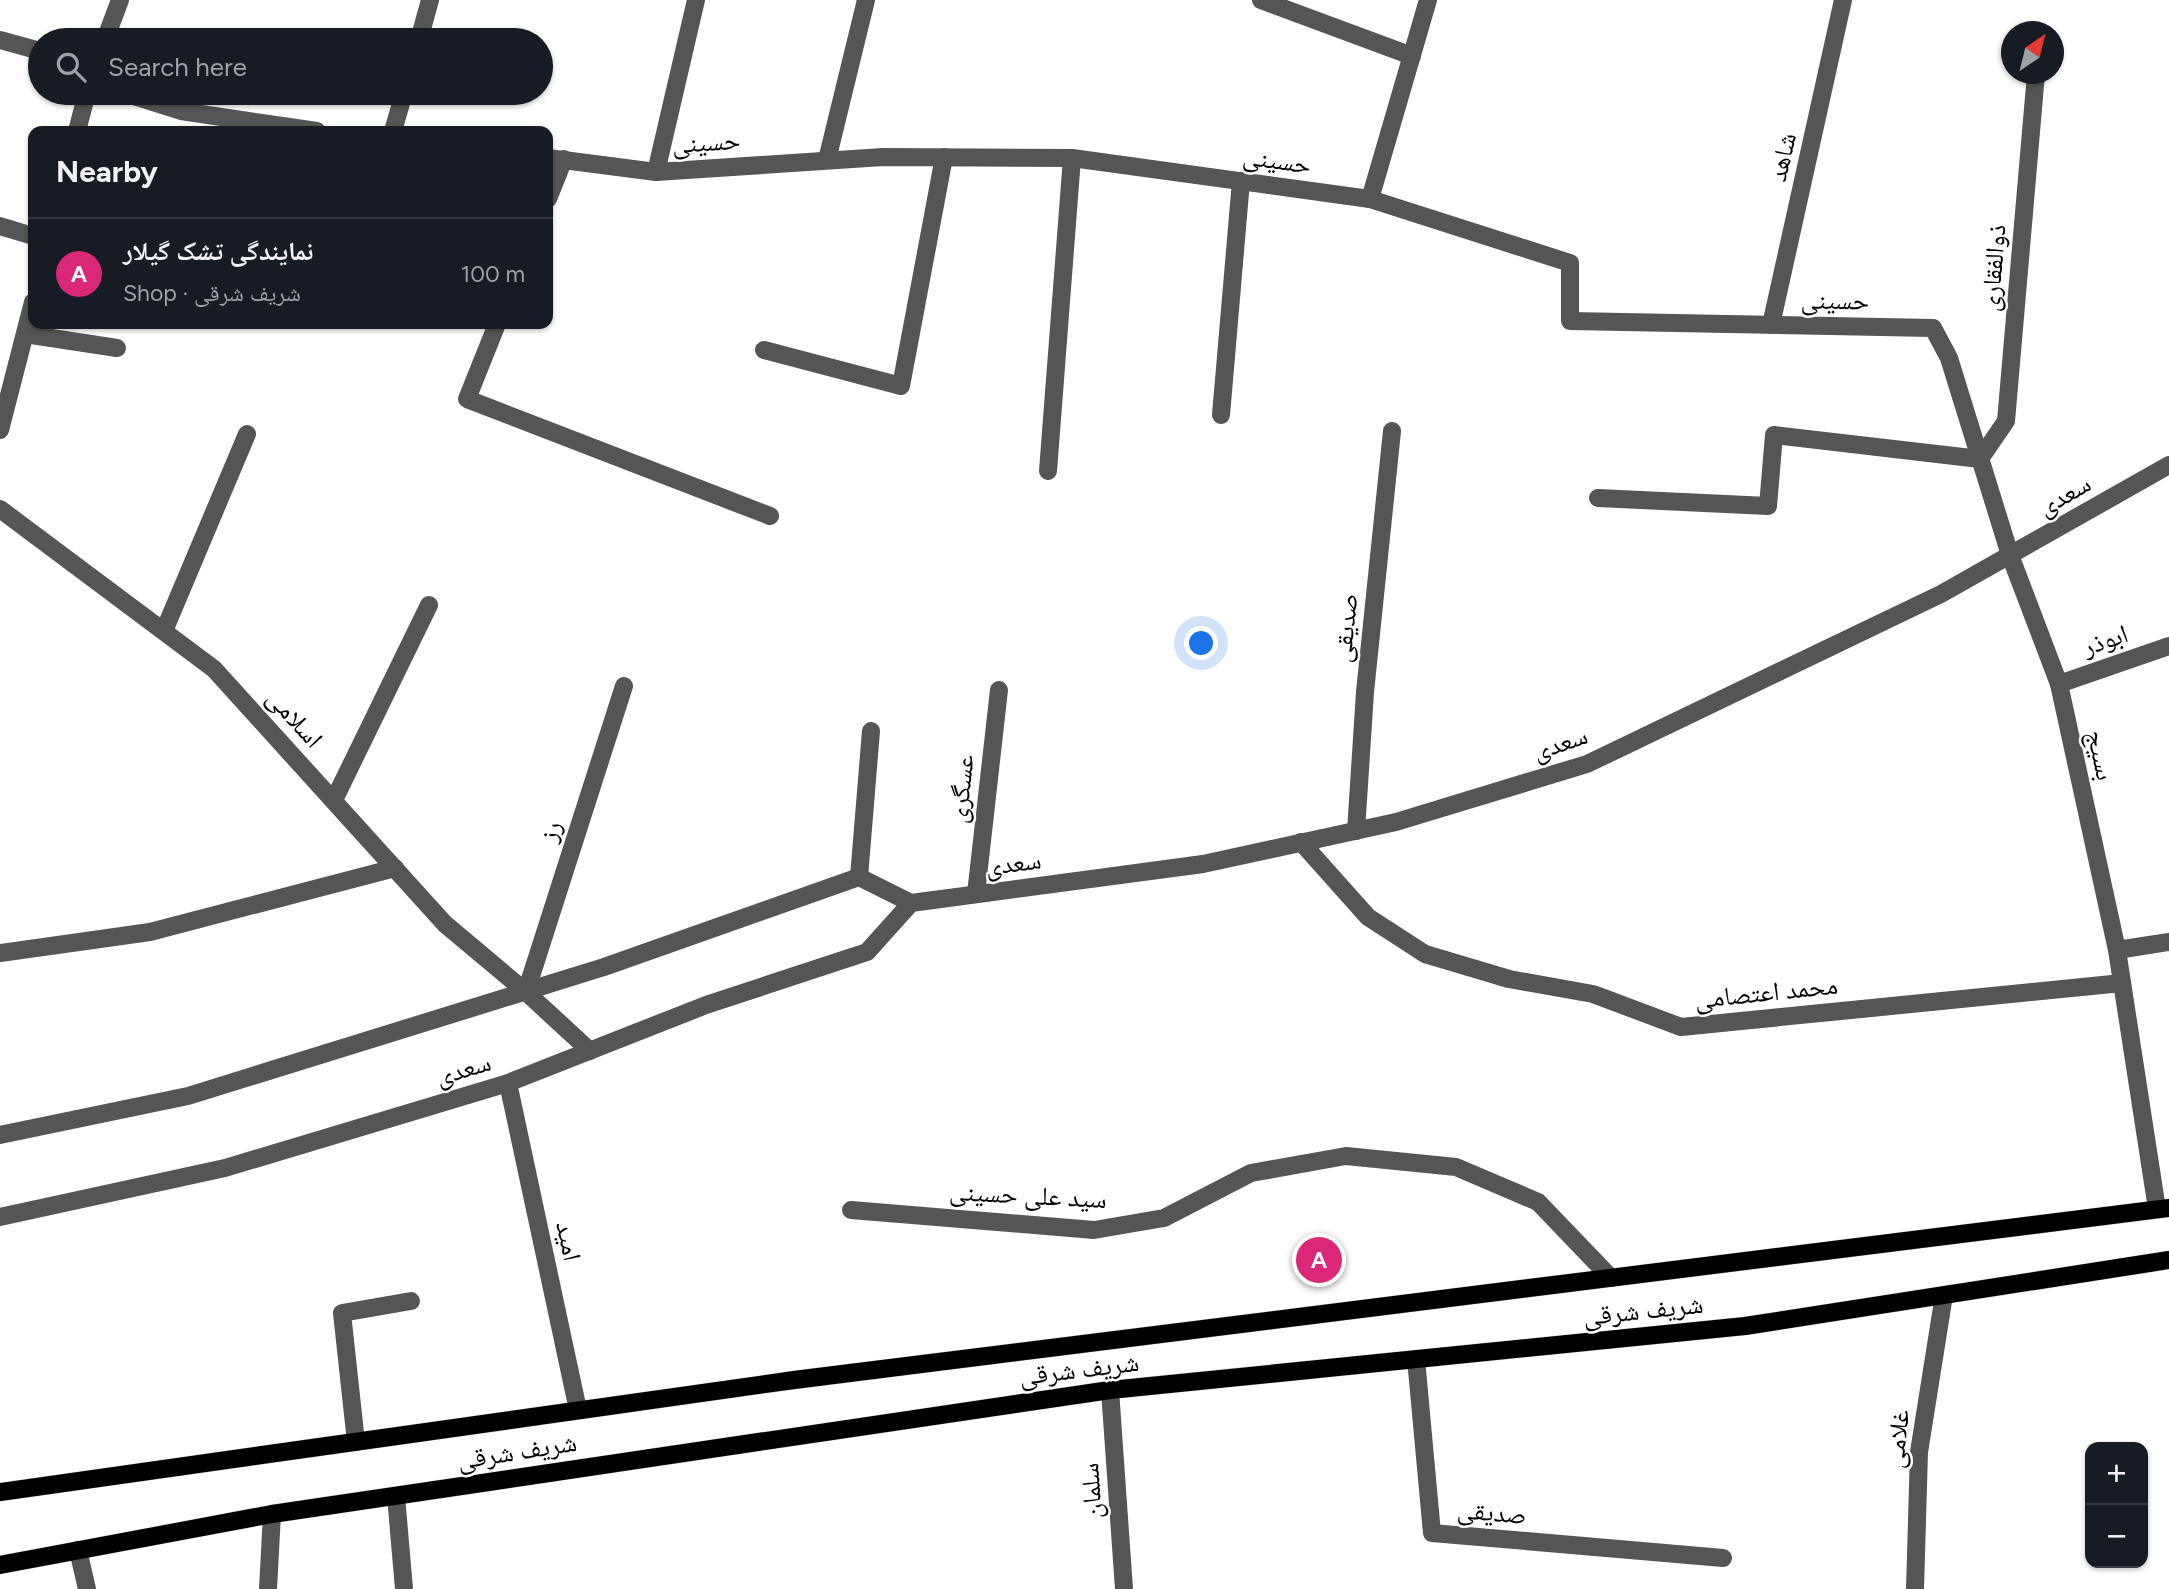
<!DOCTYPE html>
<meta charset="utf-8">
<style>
:root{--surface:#171b24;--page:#20242c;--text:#f1f3f6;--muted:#9ea1a6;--line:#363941;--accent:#db2777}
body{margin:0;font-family:Figtree,"Noto Naskh Arabic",sans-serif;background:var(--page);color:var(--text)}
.controls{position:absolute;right:21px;bottom:21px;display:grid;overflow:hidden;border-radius:14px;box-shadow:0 2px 5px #0004}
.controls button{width:63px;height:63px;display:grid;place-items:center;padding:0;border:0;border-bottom:2px solid var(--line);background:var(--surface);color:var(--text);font:35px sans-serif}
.compass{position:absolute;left:2001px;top:21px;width:63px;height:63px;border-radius:50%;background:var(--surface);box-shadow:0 2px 5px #0004;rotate:35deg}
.you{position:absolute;left:1202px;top:644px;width:24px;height:24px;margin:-18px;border:5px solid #fff;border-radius:50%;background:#1a73e8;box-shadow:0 0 0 10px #1a73e833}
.badge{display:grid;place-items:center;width:46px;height:46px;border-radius:50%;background:var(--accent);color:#fff;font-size:23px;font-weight:700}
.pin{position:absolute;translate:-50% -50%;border:4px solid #fff;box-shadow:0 2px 7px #0006}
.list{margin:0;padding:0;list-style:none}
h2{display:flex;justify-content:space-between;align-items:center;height:91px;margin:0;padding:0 28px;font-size:30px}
h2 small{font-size:23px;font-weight:400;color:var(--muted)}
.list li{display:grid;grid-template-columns:46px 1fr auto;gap:21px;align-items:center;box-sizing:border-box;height:112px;padding:0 28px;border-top:2px solid var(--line)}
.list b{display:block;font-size:26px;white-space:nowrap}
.list p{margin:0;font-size:23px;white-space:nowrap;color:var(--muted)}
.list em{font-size:23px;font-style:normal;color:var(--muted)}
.icon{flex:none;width:38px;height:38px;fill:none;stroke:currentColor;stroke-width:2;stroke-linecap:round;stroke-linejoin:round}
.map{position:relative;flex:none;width:2169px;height:1589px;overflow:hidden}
.search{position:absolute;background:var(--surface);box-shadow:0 2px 5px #0004;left:28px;top:28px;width:525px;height:77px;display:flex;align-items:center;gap:18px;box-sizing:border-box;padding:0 24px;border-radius:38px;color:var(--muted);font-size:26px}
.panel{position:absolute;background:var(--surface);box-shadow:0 2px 5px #0004;left:28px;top:126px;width:525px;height:203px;border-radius:14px}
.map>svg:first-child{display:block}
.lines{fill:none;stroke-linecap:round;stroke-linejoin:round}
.major-casing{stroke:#dbdbdb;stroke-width:19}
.minor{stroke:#555;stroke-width:18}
.major{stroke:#000;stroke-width:18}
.labels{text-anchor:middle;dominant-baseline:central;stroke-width:5;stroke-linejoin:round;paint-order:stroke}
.street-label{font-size:26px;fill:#000;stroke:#fff}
</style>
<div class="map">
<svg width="2169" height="1589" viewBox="0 0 2169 1589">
<rect width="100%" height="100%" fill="#fff"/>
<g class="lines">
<defs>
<g id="major">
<path d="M0,1492l794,-112 1375,-172"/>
<path d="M0,1565l272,-51 838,-124 635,-64 424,-66"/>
</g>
</defs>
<use href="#major" class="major-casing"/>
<g class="minor">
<path d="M1261,0l151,56"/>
<path d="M0,40l40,11"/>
<path d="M105,40l15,-40"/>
<path d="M419,40l11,-40"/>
<path d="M124,93l57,18 136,20"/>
<path d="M77,131l10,-38"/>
<path d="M393,131l11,-38"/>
<path d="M548,158l108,14 227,-15 189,1 298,41 200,64v58l363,7 16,30 61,197 49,129 58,266 40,259"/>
<path d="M827,160l39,-160"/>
<path d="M656,172l40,-172"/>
<path d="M548,199l16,-40"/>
<path d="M1370,199l58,-199"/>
<path d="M0,226l33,10"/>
<path d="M497,324l-30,75 303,117"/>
<path d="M1771,325l72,-325"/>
<path d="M25,334l92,14"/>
<path d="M764,350l137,36 43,-229"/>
<path d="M1221,415l20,-234"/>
<path d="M0,430l33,-128"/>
<path d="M1048,471l24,-313"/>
<path d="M1598,498l170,8 6,-71 206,24 26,-38 30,-347"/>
<path d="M0,509l214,160 231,255 81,68 64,59"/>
<path d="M164,631l83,-197"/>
<path d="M2059,684l110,-38"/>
<path d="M334,800l95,-195"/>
<path d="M1356,831l9,-139 27,-261"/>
<path d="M1301,842l67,75 57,37 84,25 84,15 88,33 441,-44"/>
<path d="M859,877l12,-146"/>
<path d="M976,894l23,-204"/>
<path d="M2117,950l52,-8"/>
<path d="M0,953l150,-21 245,-64"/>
<path d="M526,992l98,-306"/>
<path d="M508,1083l70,327"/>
<path d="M0,1135l188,-39 416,-129 255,-90 52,26 292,-39 193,-42 191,-58 354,-170 228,-129"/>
<path d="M851,1210l243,20 70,-12 87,-45 95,-17 110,11 82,35 73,76"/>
<path d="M0,1217l225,-49 283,-85 198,-78 161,-53 44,-49"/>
<path d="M1416,1359l16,174 291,25"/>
<path d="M1110,1390l14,199"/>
<path d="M356,1442l-14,-129 69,-12"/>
<path d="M396,1496l8,93"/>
<path d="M78,1550l9,39"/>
<path d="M268,1589l4,-75"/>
<path d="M1915,1589l4,-137 25,-157"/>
</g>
<use href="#major" class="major"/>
</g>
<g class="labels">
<g class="street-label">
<text transform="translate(706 142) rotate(-4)">حسینی</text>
<text transform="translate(1782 157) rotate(-77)">شاهد</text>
<text transform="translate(1277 160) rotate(8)">حسینی</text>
<text transform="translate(1993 268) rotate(-85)">ذوالفقاری</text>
<text transform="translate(1835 300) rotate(1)">حسینی</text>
<text transform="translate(2064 495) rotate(-30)">سعدی</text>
<text transform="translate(1345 628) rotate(-84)">صدیقی</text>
<text transform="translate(2105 640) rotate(-19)">ابوذر</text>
<text transform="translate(295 718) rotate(48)">اسلامی</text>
<text transform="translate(1560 743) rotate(-19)">سعدی</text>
<text transform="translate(2101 755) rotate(78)">بسیج</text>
<text transform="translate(961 789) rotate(-84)">عسگری</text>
<text transform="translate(550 831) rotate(-72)">رز</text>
<text transform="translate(1013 863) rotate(-8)">سعدی</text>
<text transform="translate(1766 992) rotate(-6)">محمد اعتصامی</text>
<text transform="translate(463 1069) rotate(-17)">سعدی</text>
<text transform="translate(1028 1195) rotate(3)">سید علی حسینی</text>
<text transform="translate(569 1241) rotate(78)">امید</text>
<text transform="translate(1643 1310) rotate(-6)">شریف شرقی</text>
<text transform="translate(1079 1369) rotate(-7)">شریف شرقی</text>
<text transform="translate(1897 1439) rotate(-84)">غلامی</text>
<text transform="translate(517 1451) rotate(-9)">شریف شرقی</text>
<text transform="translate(1091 1491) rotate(-94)">سلمان</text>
<text transform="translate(1492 1512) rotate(5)">صدیقی</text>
</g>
</g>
</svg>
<div class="controls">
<button>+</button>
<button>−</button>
</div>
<svg class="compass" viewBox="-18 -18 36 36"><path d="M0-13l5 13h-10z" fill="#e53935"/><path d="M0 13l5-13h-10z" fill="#9ea1a6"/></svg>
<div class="you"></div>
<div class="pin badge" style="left:1319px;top:1260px">A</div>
<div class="search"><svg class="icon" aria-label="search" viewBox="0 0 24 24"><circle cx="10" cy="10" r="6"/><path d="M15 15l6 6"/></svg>Search here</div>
<section class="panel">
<h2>Nearby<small></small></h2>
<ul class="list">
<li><span class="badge">A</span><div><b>نمایندگی تشک گیلار</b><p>Shop · شریف شرقی</p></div><em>100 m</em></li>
</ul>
</section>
</div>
